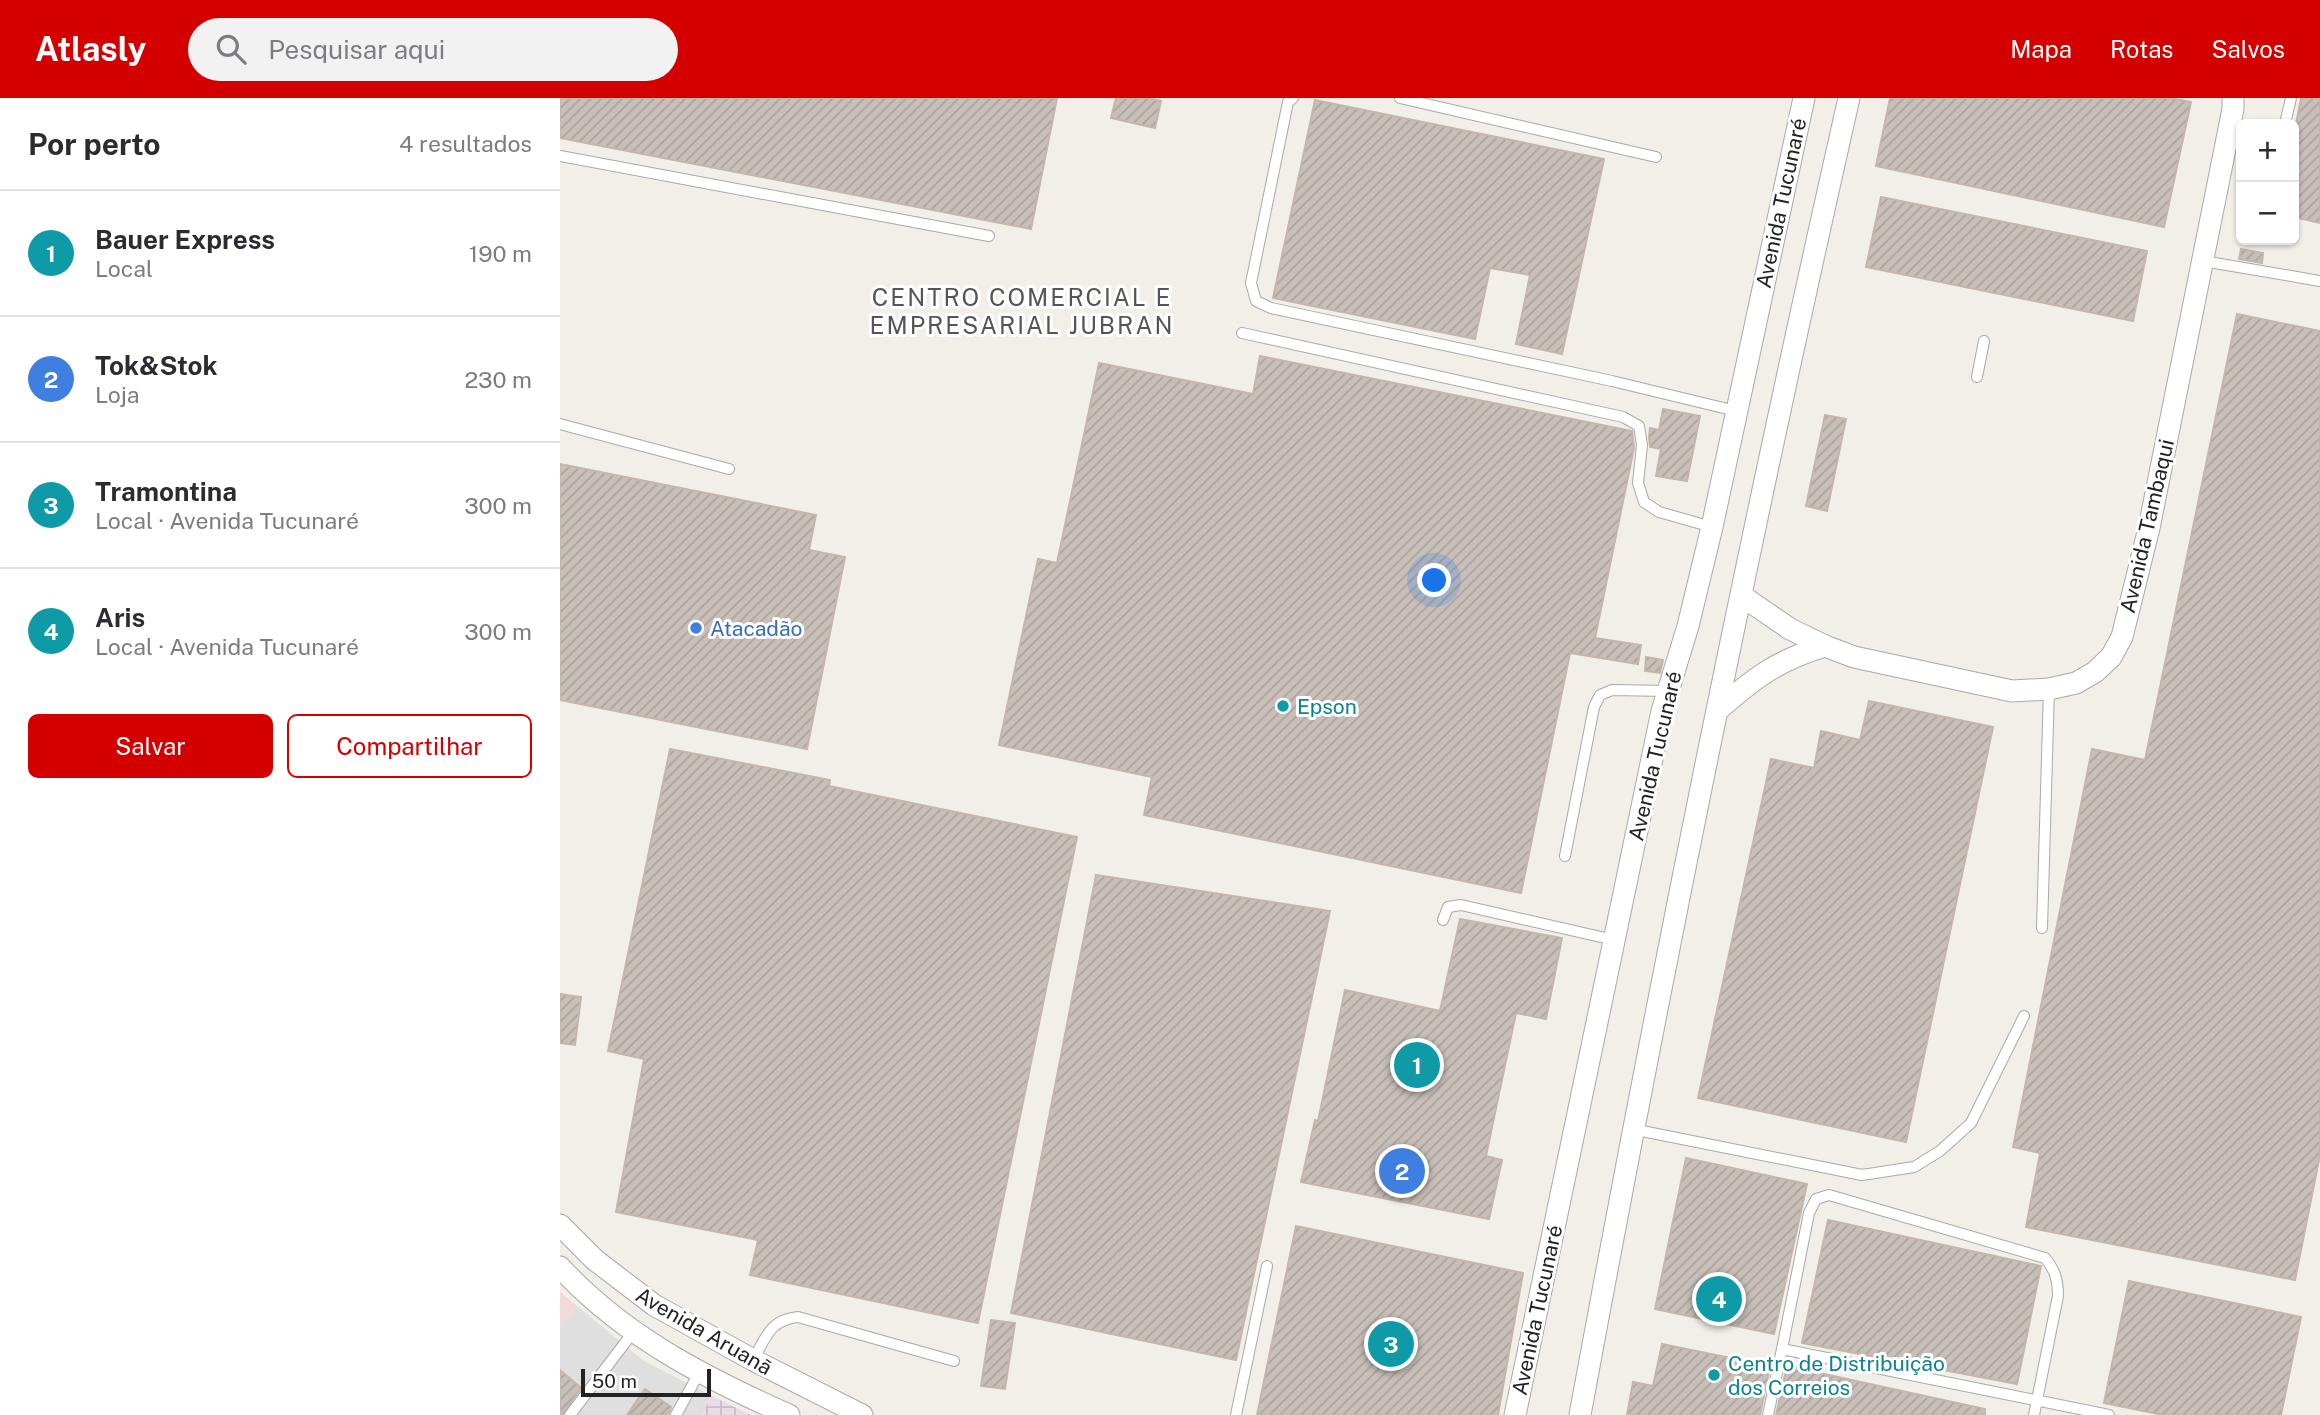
<!DOCTYPE html>
<html lang="pt">
<meta charset="utf-8">
<style>
:root{--surface:#fff;--page:#f2f2f3;--text:#2b2b33;--muted:#7c7c81;--line:#e1e1e2;--accent:#d40000}
body{margin:0;font-family:"Public Sans",sans-serif;background:var(--page);color:var(--text)}
.controls{position:absolute;right:21px;top:21px;display:grid;overflow:hidden;border-radius:10px;box-shadow:0 2px 5px #0004}
.controls button{width:63px;height:63px;display:grid;place-items:center;padding:0;border:0;border-bottom:2px solid var(--line);background:var(--surface);color:var(--text);font:35px sans-serif}
.scale{position:absolute;left:21px;bottom:18px;width:130px;box-sizing:border-box;padding-left:7px;border:4px solid #222;border-top:0;font-size:19px;line-height:24px;white-space:nowrap;color:#222;-webkit-text-stroke:5px #fff;paint-order:stroke}
.you{position:absolute;left:875px;top:483px;width:24px;height:24px;margin:-18px;border:5px solid #fff;border-radius:50%;background:#1a73e8;box-shadow:0 0 0 10px #1a73e833}
.badge{display:grid;place-items:center;width:46px;height:46px;border-radius:50%;background:var(--accent);color:#fff;font-size:23px;font-weight:700}
.pin{position:absolute;translate:-50% -50%;border:4px solid #fff;box-shadow:0 2px 7px #0006}
.list{margin:0;padding:0;list-style:none}
h2{display:flex;justify-content:space-between;align-items:center;height:91px;margin:0;padding:0 28px;font-size:30px}
h2 small{font-size:23px;font-weight:400;color:var(--muted)}
.list li{display:grid;grid-template-columns:46px 1fr auto;gap:21px;align-items:center;box-sizing:border-box;height:126px;padding:0 28px;border-top:2px solid var(--line)}
.list b{display:block;font-size:26px;white-space:nowrap}
.list p{margin:0;font-size:23px;white-space:nowrap;color:var(--muted)}
.list em{font-size:23px;font-style:normal;color:var(--muted)}
.actions{display:flex;gap:14px;padding:21px 28px}
.actions a{flex:1;padding:16px 0;border:2px solid var(--accent);border-radius:10px;text-align:center;font-size:24px;color:var(--accent)}
.actions .main{background:var(--accent);color:#fff}
.icon{flex:none;width:38px;height:38px;fill:none;stroke:currentColor;stroke-width:2;stroke-linecap:round;stroke-linejoin:round}
.map{position:relative;flex:none;width:1760px;height:1317px;overflow:hidden}
header{display:flex;align-items:center;gap:42px;box-sizing:border-box;height:98px;padding:0 35px;background:var(--accent);color:#fff}
header strong{font-size:33px}
nav{display:flex;gap:38px;margin-inline-start:auto;font-size:24px}
.search{width:490px;height:63px;background:var(--page);display:flex;align-items:center;gap:18px;box-sizing:border-box;padding:0 24px;border-radius:38px;color:var(--muted);font-size:26px}
main{display:flex}
aside{flex:1;background:var(--surface)}
.map>svg:first-child{display:block}
.residential{fill:#e0dfdf}
.commercial{fill:#f2dad9}
.industrial{fill:url(#industrial-grid)}
.building{fill:url(#building-hatch);stroke:#c4b6ab;stroke-width:2}
.lines{fill:none;stroke-linecap:round;stroke-linejoin:round}
.service-casing{stroke:#a9a9a9;stroke-width:12}
.minor-casing{stroke:#a9a9a9;stroke-width:23}
.service{stroke:#fff;stroke-width:10}
.minor{stroke:#fff;stroke-width:21}
.shop-dot{fill:#3f7fe0;stroke:#fff;stroke-width:2.5}
.culture-dot{fill:#0f9aa8;stroke:#fff;stroke-width:2.5}
.labels{text-anchor:middle;dominant-baseline:central;stroke-width:6;stroke-linejoin:round;paint-order:stroke}
.street-label{font-size:21px;fill:#222;stroke:#fff}
.shop-label{font-size:21px;fill:#366cbe;stroke:#fff;text-anchor:start}
.culture-label{font-size:21px;fill:#0d838f;stroke:#fff;text-anchor:start}
.quarter-label{font-size:24px;letter-spacing:2px;fill:#555;stroke:#fff}
</style>
<header>
<strong>Atlasly</strong>
<div class="search"><svg class="icon" aria-label="search" viewBox="0 0 24 24"><circle cx="10" cy="10" r="6"/><path d="M15 15l6 6"/></svg>Pesquisar aqui</div>
<nav><a>Mapa</a><a>Rotas</a><a>Salvos</a></nav>
</header>
<main>
<aside>
<h2>Por perto<small>4 resultados</small></h2>
<ul class="list">
<li><span class="badge" style="background:#0f9aa8">1</span><div><b>Bauer Express</b><p>Local</p></div><em>190 m</em></li>
<li><span class="badge" style="background:#3f7fe0">2</span><div><b>Tok&amp;Stok</b><p>Loja</p></div><em>230 m</em></li>
<li><span class="badge" style="background:#0f9aa8">3</span><div><b>Tramontina</b><p>Local · Avenida Tucunaré</p></div><em>300 m</em></li>
<li><span class="badge" style="background:#0f9aa8">4</span><div><b>Aris</b><p>Local · Avenida Tucunaré</p></div><em>300 m</em></li>
</ul>
<div class="actions"><a class="main">Salvar</a><a>Compartilhar</a></div>
</aside>
<div class="map">
<svg width="1760" height="1317" viewBox="0 0 1760 1317">
<defs>
<pattern id="industrial-grid" width="8" height="8" patternUnits="userSpaceOnUse" patternTransform="scale(1.75)"><rect width="8" height="8" fill="#ebdbe8"/><path d="M0 4h8M4 0v8" fill="none" stroke="#c9bcc7"/></pattern>
<pattern id="building-hatch" width="6" height="6" patternUnits="userSpaceOnUse" patternTransform="scale(1.75)"><rect width="6" height="6" fill="#c7bfb8"/><path d="M-1 1l2-2M0 6l6-6M5 7l2-2" fill="none" stroke="#aba49e"/></pattern>
</defs>
<rect width="100%" height="100%" fill="#f2efe9"/>
<path class="residential" d="M17,1208l67,55 68,35 -11,19h-141v-89z"/>
<path class="commercial" d="M0,1194l17,14 -17,20z"/>
<path class="industrial" d="M152,1298l39,19h-50z"/>
<g class="building">
<path d="M0,0h497l-26,131 -471,-91z"/>
<path d="M556,0h33l12,3 -6,27 -44,-10z"/>
<path d="M1330,0h280l21,4 -27,125 -288,-61z"/>
<path d="M1741,0h19v125l-26,-6v-83z"/>
<path d="M755,2l289,59 -42,195 -46,-10 14,-69 -40,-7 -15,71 -202,-41z"/>
<path d="M1321,99l266,54 -14,70 -267,-54z"/>
<path d="M1681,151l22,4 -1,10 -23,-4z"/>
<path d="M1677,216l83,17v824l-25,125 -269,-53 14,-74 -27,-6 79,-398 53,11z"/>
<path d="M700,258l372,75 2,17 -39,190 46,7 -3,19 -68,-11 -49,240 -377,-78 8,-38 -153,-32 39,-186 19,4 42,-200 154,31z"/>
<path d="M1103,311l37,7 -13,65 -31,-5 5,-27 -11,-2 -1,-10 1,-9 9,2z"/>
<path d="M1265,317l21,4 -19,92 -21,-5z"/>
<path d="M0,366l256,51 -7,35 36,7 -38,192 -247,-49z"/>
<path d="M1086,559l17,3 -3,13 -15,-2z"/>
<path d="M1309,603l124,26 -87,415 -208,-44 73,-339 43,9 7,-37 39,9z"/>
<path d="M110,651l160,31 -1,6 248,51 -99,486 -228,-48 8,-35 -142,-28 28,-153 -36,-8z"/>
<path d="M536,777l234,36 -94,449 -225,-47z"/>
<path d="M900,821l102,19 -16,81 -30,-6 -30,143 16,4 -13,59 -188,-37 14,-62 3,1 27,-131 95,21z"/>
<path d="M0,896l21,3 -6,48 -15,-2z"/>
<path d="M1126,1060l121,26 -33,150 -119,-25z"/>
<path d="M1268,1122l213,46 -24,118 -215,-41z"/>
<path d="M736,1128l227,47 -25,142h-241z"/>
<path d="M1569,1183l172,36 -20,98h-118l-59,-12z"/>
<path d="M431,1222l24,3 -10,66 -24,-3z"/>
<path d="M1102,1246l108,22 -10,49h-133l6,-33 20,4z"/>
<path d="M1232,1269l193,42v6h-209l10,-45 5,1z"/>
<path d="M0,1272l21,18 -19,27h-2z"/>
<path d="M85,1291l26,18 -3,8h-41z"/>
</g>
<g class="lines">
<defs>
<g id="service">
<path d="M733,0l-5,4 -37,181 5,18 15,7 341,73 124,30"/>
<path d="M840,0l256,59"/>
<path d="M1725,26l6,-26"/>
<path d="M0,58l429,80"/>
<path d="M1643,163l117,20"/>
<path d="M682,235l381,84 16,9 3,19 -4,38 6,19 15,10 53,15"/>
<path d="M1417,279l7,-36"/>
<path d="M0,326l169,45"/>
<path d="M1005,758l29,-149 6,-12 12,-5 56,1"/>
<path d="M883,822l5,-13 13,-2 153,35"/>
<path d="M1482,830l7,-239"/>
<path d="M1072,1031l230,46 52,-8 26,-16 31,-28 53,-107"/>
<path d="M1222,1251l27,-136 7,-14 13,-4 216,63c10,12 13,22 13,38l-24,119"/>
<path d="M193,1262c13,-22 16,-40 45,-43l156,44"/>
<path d="M10,1317l64,-84"/>
<path d="M116,1317l23,-42"/>
<path d="M676,1317l31,-149"/>
<path d="M1208,1317l14,-66 327,66"/>
</g>
<g id="minor">
<path d="M1182,498l48,33 35,17 29,11 158,34 37,-2 27,-6 19,-11 16,-15 11,-20 27,-109 84,-419v-11"/>
<path d="M1158,612c36,-32 60,-50 107,-64"/>
<path d="M0,1127l35,35 59,45 99,55 109,55"/>
<path d="M0,1169c62,68 145,111 229,148"/>
<path d="M955,1317l147,-704 26,-85 24,-99 92,-429"/>
<path d="M1020,1317c81,-441 170,-880 269,-1317"/>
</g>
</defs>
<use href="#service" class="service-casing"/>
<use href="#minor" class="minor-casing"/>
<use href="#service" class="service"/>
<use href="#minor" class="minor"/>
</g>
<circle class="shop-dot" cx="136" cy="530" r="7"/>
<g class="culture-dot">
<circle cx="723" cy="608" r="7"/>
<circle cx="1154" cy="1277" r="7"/>
</g>
<g class="labels">
<g class="street-label">
<text transform="translate(1221 105) rotate(-78)">Avenida Tucunaré</text>
<text transform="translate(1587 428) rotate(-77)">Avenida Tambaqui</text>
<text transform="translate(1095 658) rotate(-77)">Avenida Tucunaré</text>
<text transform="translate(977 1212) rotate(-78)">Avenida Tucunaré</text>
<text transform="translate(144 1233) rotate(30)">Avenida Aruanã</text>
</g>
<g class="shop-label">
<text x="150" y="530">Atacadão</text>
</g>
<g class="culture-label">
<text x="737" y="608">Epson</text>
<text x="1168" y="1265">Centro de Distribuição<tspan x="1168" dy="24">dos Correios</tspan></text>
</g>
<g class="quarter-label">
<text x="462" y="199">CENTRO COMERCIAL E<tspan x="462" dy="28">EMPRESARIAL JUBRAN</tspan></text>
</g>
</g>
</svg>
<div class="controls">
<button>+</button>
<button>−</button>
</div>
<div class="scale">50 m</div>
<div class="you"></div>
<div class="pin badge" style="left:857px;top:967px;background:#0f9aa8">1</div>
<div class="pin badge" style="left:842px;top:1073px;background:#3f7fe0">2</div>
<div class="pin badge" style="left:831px;top:1246px;background:#0f9aa8">3</div>
<div class="pin badge" style="left:1159px;top:1201px;background:#0f9aa8">4</div>
</div>
</main>
